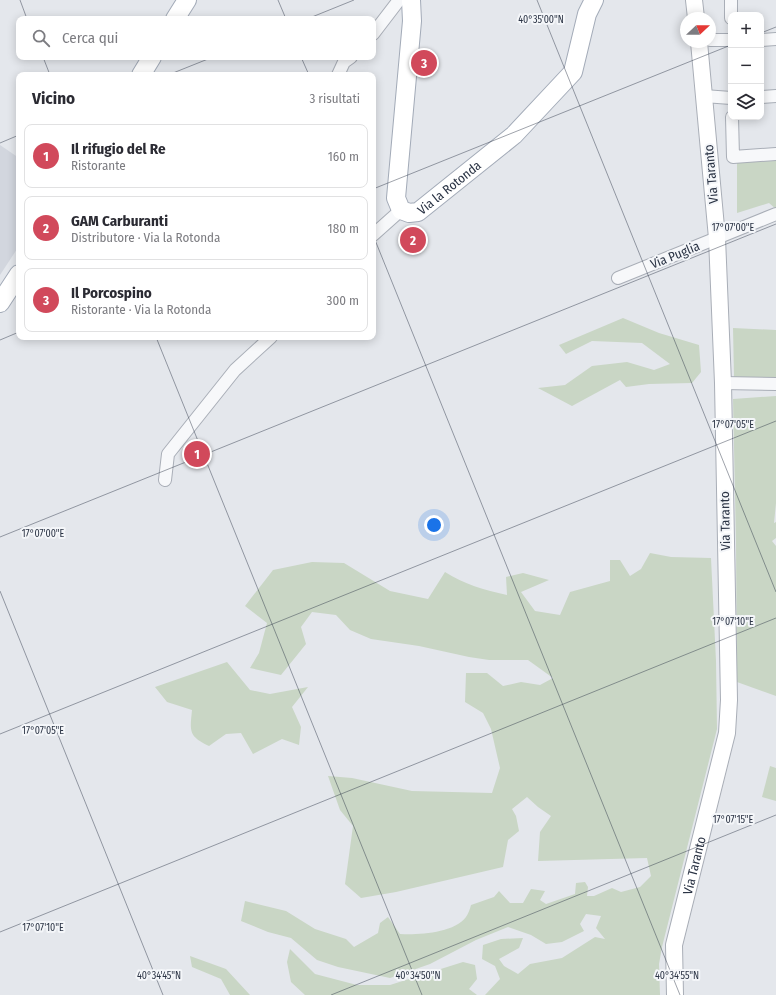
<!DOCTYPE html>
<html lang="it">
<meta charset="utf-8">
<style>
:root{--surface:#fff;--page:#f7f7f7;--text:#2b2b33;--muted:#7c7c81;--line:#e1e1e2;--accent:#d1495b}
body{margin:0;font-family:"Fira Sans Condensed",sans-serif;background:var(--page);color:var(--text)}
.controls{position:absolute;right:12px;top:12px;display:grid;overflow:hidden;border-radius:8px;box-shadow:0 2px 10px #0003}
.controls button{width:36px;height:36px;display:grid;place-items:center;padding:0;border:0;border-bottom:1px solid var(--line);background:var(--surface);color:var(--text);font:20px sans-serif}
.compass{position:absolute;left:680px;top:12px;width:36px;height:36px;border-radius:50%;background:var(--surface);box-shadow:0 2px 10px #0003;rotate:68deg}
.you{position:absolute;left:434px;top:525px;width:14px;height:14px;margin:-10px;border:3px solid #fff;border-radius:50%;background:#1a73e8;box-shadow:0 0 0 6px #1a73e833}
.badge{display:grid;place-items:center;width:26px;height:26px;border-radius:50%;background:var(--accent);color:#fff;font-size:13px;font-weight:700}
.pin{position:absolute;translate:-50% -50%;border:2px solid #fff;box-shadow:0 1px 4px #0006}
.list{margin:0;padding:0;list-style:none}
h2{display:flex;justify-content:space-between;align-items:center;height:52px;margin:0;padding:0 16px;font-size:17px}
h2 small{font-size:13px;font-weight:400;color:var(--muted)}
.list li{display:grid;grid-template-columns:26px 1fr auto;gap:12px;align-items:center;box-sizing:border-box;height:64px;margin:0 8px 8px;padding:0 8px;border:1px solid var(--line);border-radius:8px}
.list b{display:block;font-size:15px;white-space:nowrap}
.list p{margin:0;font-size:13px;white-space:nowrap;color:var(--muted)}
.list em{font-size:13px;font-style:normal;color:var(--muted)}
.icon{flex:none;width:22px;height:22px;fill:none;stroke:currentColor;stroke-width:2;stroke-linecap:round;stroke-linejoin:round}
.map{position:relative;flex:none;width:776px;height:995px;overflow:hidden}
.search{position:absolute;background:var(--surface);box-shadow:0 2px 10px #0003;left:16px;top:16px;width:360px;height:44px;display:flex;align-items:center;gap:10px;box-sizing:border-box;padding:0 14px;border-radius:8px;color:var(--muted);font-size:15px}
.panel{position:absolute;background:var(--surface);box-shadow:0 2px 10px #0003;left:16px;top:72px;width:360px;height:268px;border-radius:8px}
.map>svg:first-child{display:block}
.built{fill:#d2d6de}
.green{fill:#c9d6c5}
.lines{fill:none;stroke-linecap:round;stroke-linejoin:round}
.street-casing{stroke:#a9aeb7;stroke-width:14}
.secondary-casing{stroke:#a9aeb7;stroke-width:18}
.primary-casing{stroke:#a3abb8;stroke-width:20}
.street{stroke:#f7f8fa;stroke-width:12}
.secondary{stroke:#fff;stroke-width:16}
.primary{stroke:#fff;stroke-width:18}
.ticks{fill:none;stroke:#2b3445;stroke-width:1;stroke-opacity:0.45}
.labels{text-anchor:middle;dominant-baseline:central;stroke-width:4;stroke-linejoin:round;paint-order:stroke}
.street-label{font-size:13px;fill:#2b3445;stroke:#f4f6f9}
.ticks-label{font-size:10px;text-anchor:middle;fill:#2b3445;stroke:#f4f6f9;stroke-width:4;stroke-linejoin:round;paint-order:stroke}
</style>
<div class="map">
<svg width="776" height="995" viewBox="0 0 776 995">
<rect width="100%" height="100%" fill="#e4e7ec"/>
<path class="built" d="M0,145l19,13v88l-19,29z"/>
<g class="green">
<path d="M776,161v48l-7,-6 -32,10v-51z"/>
<path d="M623,318l36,15 40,12 2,27 -9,11 -43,1 -23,3 -6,-7 -48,26 -34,-18 27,-3 27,-19 35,-4 27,8 16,-6 -28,-21 -50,-2 -26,13 -7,-9z"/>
<path d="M733,328l43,2v47h-42z"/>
<path d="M776,396v107l-2,20 2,-1v16l-4,3 4,5v150l-39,-14 -1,-139 -3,-144z"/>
<path d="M650,553l21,4 40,1 5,103 1,68 -55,218 -3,17 1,31h-175l15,-16 -5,-13 -13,-7 1,-14 18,-6 22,-1 -4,10 -20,11 5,7 14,8 12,-10 32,-6 33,-21 10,2 -9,-11 5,-12 -15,-2 -6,10 4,7 -22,11 -16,2 -15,-9 -23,-8 -32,13 -46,24 -40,14 -52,-11 -21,-7 -26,-22 -23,-6 -27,-11 4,-20 41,10 29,18 31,10 8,8 24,-14 2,-10 8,-6 12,17c19,1 54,-1 66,-17 2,-3 4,-8 5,-12l23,-8 5,-6 11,12h13l8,-14 14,2 -5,9 6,4 29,-10 1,-11 9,-1 3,5 -1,9h7l18,-8 9,4 19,-5 11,-11 -4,-18 -109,3 2,-29 11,-16 -13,-9 -11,-10 -15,12 4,7 3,15 -11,9 -5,27 -107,25 -35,6 -16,-14 8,-58 -13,-16 -12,-34 24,2 60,13 80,2 8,-25 -9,-39 -8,-16 -18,-11 1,-29h21l16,13 18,-4 19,3 13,-7 -25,-18h-39l-20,-3 -50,-11 -48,-7 -21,-9 -14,-15 -24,-3 -11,15 5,17 -25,31 -31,-7 9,-15 8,-30 -22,-17 28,-36 39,-8 32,1 46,28 38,8 17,-27c19,12 39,18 62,23l-1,-18 17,-4 26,7 -28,12 14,19 25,4 10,-23 40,-11v-21h10l10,16 11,-7z"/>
<path d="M227,662l23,28 20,4 38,-7 -16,20 9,20 -2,18 -17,-6 -29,15 -12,-21 -15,1 -17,12c-21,-10 -19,-15 -17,-36l-25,-8 -12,-15z"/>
<path d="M770,766l6,2v33l-14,-4z"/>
<path d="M290,949l25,25 42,11h33l73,-23 12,3 2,14 -8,10 8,6h-172l-14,-13 -4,-20z"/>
<path d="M190,956l36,13 24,26h-20l-9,-16 -29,-12z"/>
</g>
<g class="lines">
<defs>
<g id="street">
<path d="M731,0v18"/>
<path d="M373,34l26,-34"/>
<path d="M710,40h21"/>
<path d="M761,40l15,-1"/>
<path d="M338,75l6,-13 7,-5"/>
<path d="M704,96l27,2"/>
<path d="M761,97l15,-1"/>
<path d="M732,117l1,40 43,-3"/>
<path d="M373,235l28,-25"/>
<path d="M618,278l158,-64"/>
<path d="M723,383l53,1"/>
<path d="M165,480l3,-26 67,-84 36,-33"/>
</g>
<g id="secondary">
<path d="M694,0l2,18"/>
<path id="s1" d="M675,995l-1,-50 53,-212 2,-33 -6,-317 -6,-145 -18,-196"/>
</g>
<g id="primary">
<path id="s2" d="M411,0l1,21 -16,177 5,12 8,3 9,-1 96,-77 59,-63 14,-58 7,-14"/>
<path d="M175,19l12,-19"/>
<path d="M141,75l11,-18"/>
<path d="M0,303l19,-29"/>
</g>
</defs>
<use href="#street" class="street-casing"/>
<use href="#secondary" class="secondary-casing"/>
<use href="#primary" class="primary-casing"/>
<use href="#street" class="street"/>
<use href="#secondary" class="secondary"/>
<use href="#primary" class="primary"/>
</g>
<path class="ticks" d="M20,0l7,19M278,0l8,19M537,0l239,592M307,19l47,-19M761,33l15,-6M43,57l7,18M301,57l8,18M168,75l45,-18M0,143l19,-8M373,189l358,-144M373,235l307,760M156,337l266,658M0,340l19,-8M0,537l776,-313M0,591l163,404M0,734l776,-313M0,932l776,-314M331,995l445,-180"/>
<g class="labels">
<g class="street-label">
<text transform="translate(711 174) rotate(-95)">Via Taranto</text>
<text stroke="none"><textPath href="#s2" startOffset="269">Via la Rotonda</textPath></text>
<text transform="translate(675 255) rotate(-22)">Via Puglia</text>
<text transform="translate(725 521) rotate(-91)">Via Taranto</text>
<text stroke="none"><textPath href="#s1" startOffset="132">Via Taranto</textPath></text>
</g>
</g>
<g class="ticks-label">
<text x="541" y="23">40°35'00"N</text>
<text x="733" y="231">17°07'00"E</text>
<text x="733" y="428">17°07'05"E</text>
<text x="43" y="537">17°07'00"E</text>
<text x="733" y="625">17°07'10"E</text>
<text x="43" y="734">17°07'05"E</text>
<text x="733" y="823">17°07'15"E</text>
<text x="43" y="931">17°07'10"E</text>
<text x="159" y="979">40°34'45"N</text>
<text x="418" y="979">40°34'50"N</text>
<text x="677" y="979">40°34'55"N</text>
</g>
</svg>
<div class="controls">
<button>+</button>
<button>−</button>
<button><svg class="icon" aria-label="layers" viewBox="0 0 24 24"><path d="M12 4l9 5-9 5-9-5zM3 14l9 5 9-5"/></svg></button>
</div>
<svg class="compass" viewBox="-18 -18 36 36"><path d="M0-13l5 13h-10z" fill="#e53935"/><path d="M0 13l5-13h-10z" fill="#7c7c81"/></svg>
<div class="you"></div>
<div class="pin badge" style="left:197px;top:454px">1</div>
<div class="pin badge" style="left:413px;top:240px">2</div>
<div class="pin badge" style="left:424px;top:63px">3</div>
<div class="search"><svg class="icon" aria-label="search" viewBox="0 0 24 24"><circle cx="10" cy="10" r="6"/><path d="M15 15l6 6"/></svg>Cerca qui</div>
<section class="panel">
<h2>Vicino<small>3 risultati</small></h2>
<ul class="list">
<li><span class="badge">1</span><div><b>Il rifugio del Re</b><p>Ristorante</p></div><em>160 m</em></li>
<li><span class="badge">2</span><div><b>GAM Carburanti</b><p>Distributore · Via la Rotonda</p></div><em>180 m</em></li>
<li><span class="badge">3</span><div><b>Il Porcospino</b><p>Ristorante · Via la Rotonda</p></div><em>300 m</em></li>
</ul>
</section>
</div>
